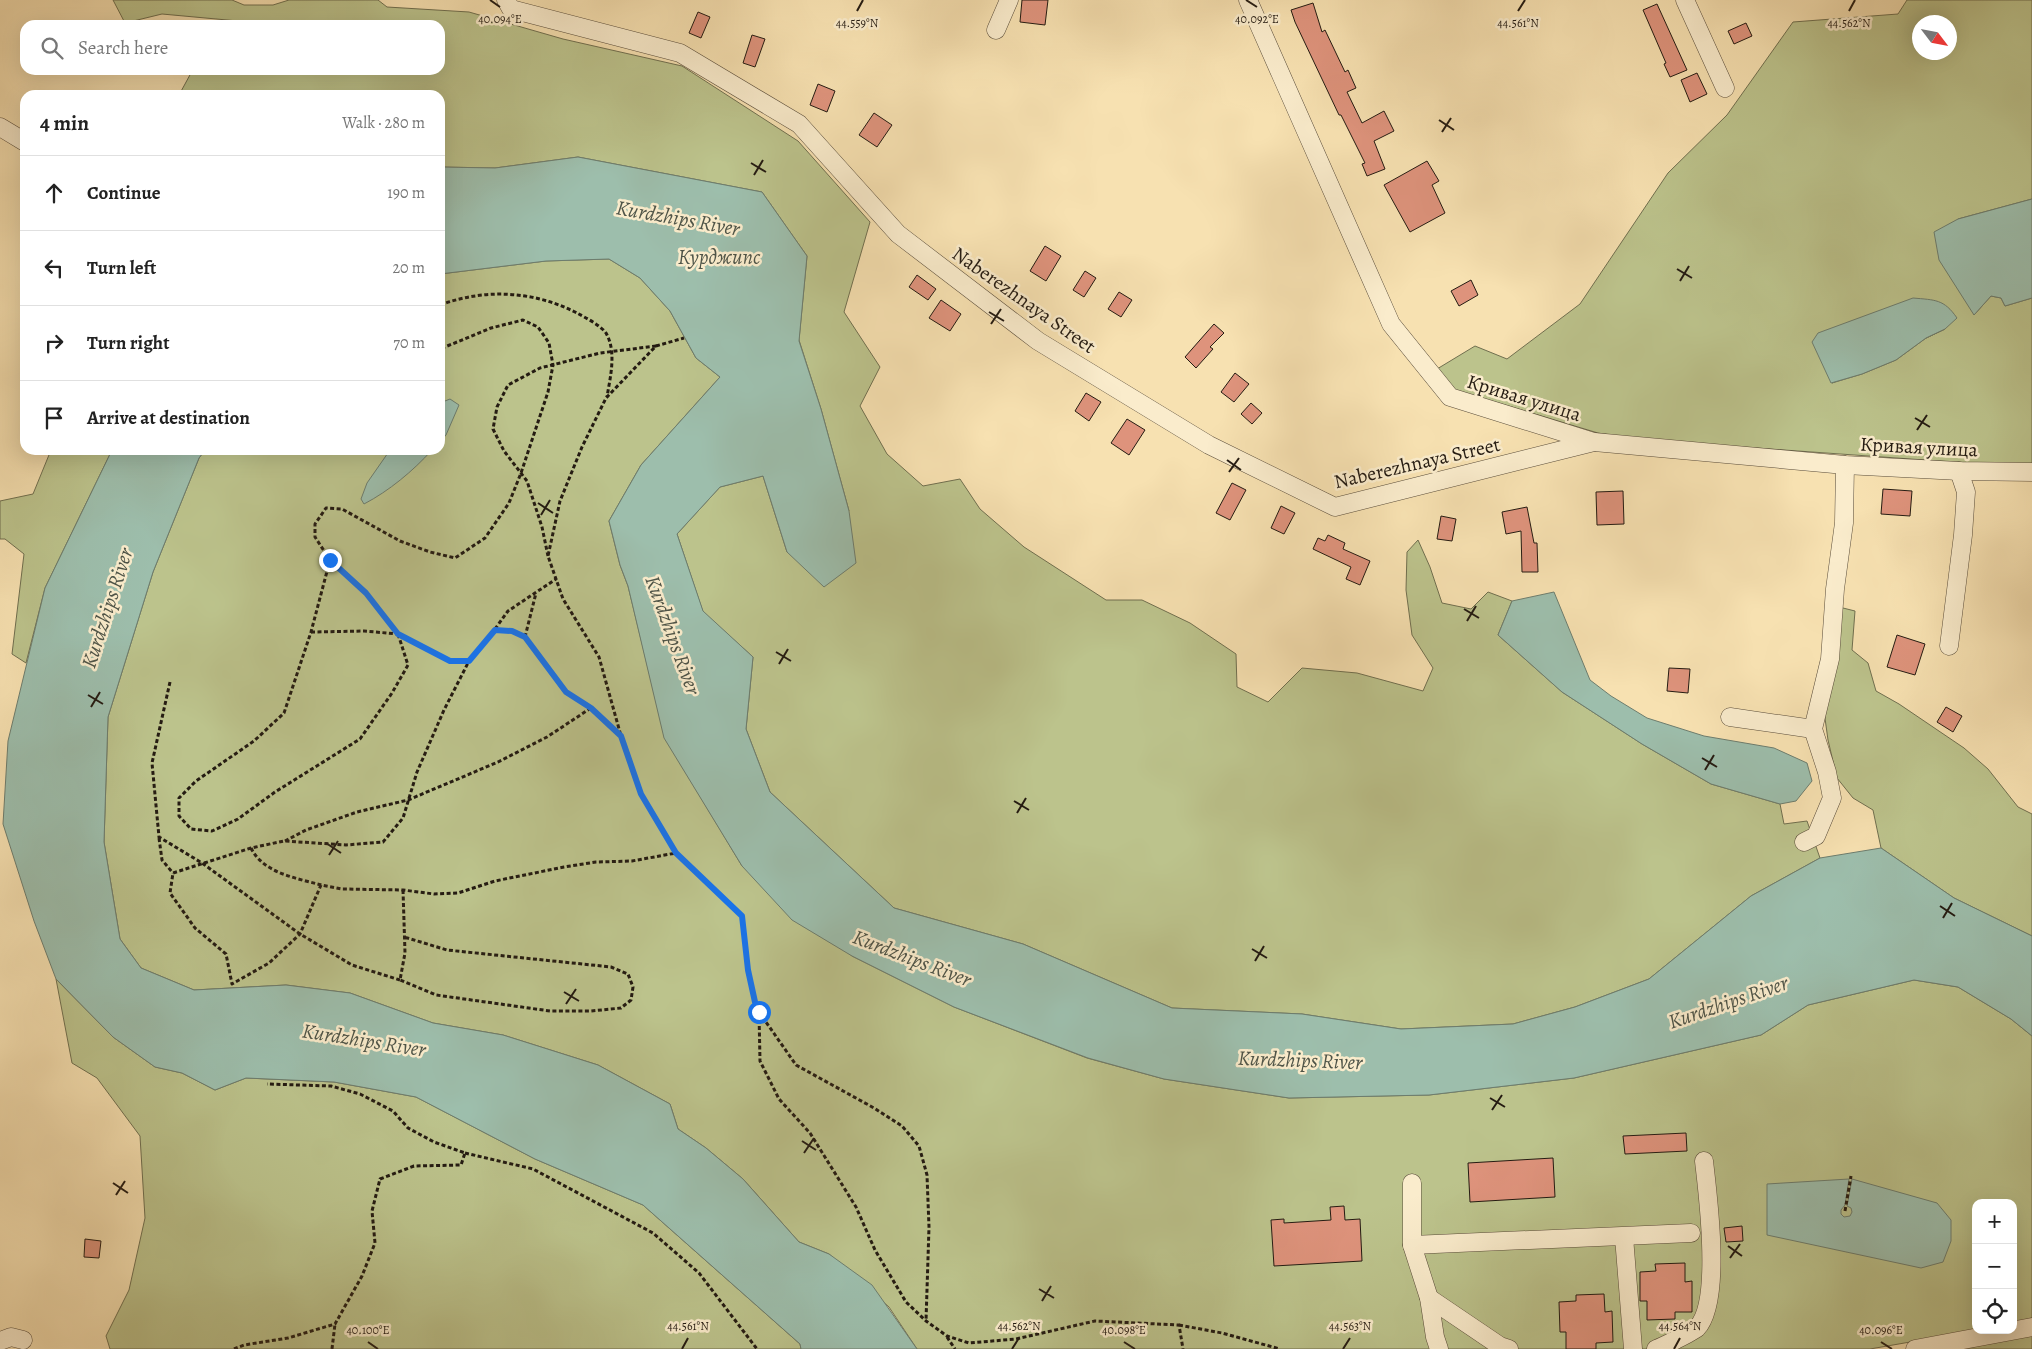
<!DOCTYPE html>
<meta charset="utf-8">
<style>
:root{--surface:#fff;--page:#f2f2f2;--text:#222;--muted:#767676;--line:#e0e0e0}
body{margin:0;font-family:Alegreya,serif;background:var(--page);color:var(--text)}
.controls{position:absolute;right:15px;bottom:15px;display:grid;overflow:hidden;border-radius:10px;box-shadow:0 5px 20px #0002}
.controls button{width:45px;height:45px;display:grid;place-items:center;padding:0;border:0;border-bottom:1px solid var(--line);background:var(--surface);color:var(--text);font:25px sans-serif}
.compass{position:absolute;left:1912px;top:15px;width:45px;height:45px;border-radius:50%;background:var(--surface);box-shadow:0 5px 20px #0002;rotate:122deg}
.stop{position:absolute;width:15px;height:15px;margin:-11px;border:4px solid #1a73e8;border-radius:50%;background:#fff}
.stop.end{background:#1a73e8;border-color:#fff;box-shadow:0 1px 5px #0008}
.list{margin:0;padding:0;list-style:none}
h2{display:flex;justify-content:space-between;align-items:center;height:65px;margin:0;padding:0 20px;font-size:21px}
h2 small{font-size:16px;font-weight:400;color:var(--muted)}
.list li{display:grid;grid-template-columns:32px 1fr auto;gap:15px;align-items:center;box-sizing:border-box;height:75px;padding:0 20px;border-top:1px solid var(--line)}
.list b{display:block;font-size:19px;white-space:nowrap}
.list em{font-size:16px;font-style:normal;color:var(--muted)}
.icon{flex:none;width:28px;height:28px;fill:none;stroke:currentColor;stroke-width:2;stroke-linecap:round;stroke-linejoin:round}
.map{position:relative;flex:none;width:2032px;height:1349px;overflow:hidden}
.search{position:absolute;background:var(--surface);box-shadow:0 5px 20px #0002;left:20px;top:20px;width:425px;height:55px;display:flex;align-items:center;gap:12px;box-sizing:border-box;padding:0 18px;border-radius:15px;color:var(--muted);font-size:19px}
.panel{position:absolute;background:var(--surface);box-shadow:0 5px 20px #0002;left:20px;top:90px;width:425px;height:365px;border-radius:15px}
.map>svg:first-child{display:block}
.green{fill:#bcc38c;stroke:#706f4f;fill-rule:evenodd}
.water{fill:#9dbeac;stroke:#6d7d6e}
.building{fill:#de937c;stroke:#241b12}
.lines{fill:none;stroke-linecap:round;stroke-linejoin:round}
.minor-casing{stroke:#594c3a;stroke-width:19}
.path{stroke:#241b12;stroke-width:3;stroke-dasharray:4 2.5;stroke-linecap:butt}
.minor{stroke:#faeccc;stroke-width:18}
.route{stroke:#1a73e8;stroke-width:6}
.ticks{fill:none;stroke:#241b12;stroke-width:2}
.labels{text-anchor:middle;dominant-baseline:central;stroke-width:5;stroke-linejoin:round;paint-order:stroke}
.street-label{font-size:20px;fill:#241b12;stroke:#faeccc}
.water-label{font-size:21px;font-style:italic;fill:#4e5448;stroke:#faeccc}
.ticks-label{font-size:12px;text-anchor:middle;fill:#241b12;stroke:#faeccc;stroke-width:5;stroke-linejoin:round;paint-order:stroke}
</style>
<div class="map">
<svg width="2032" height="1349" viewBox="0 0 2032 1349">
<rect width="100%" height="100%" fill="#f7e1b1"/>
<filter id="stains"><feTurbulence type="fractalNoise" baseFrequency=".004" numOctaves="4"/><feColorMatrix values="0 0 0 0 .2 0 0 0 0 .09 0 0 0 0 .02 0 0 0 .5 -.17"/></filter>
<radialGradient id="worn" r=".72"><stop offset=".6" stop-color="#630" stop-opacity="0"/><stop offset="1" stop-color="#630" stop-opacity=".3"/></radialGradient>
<g class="green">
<path d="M113,0h119l12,5h29l16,-5h89l9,7 82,5 94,27 119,27 116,75 72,81 -26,90 36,55 -20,39 27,48 36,32 37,-7 20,30 44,38 82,53h36l48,23 46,31 1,33 31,15 34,-34 55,5 66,18 10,-23 -21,-33 -6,-45 1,-38 11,-12 12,27 12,36 29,6 17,-17 24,9 -14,34 64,57 80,52 69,40 69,20 4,20 23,-3 13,37 -69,38 -102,83 -74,28 -62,17 -112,5 -99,-15 -130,-6 -149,-64 -129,-36 -124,-116 -24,-63 7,-72 -50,-45 -26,-78 43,-47 43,-11 24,76 62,-41 -28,-102 -22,-69 8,-84 -45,-64 -184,-35 -83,11 -55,-1v-72h-261l12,-22 -5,-3h254v-45h-203l1,-4 -76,-7 -37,9z"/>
<path d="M1907,0h125v199l-74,20 16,96 17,-19 10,2 4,8 27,-8v166l-65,-1 -324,-23 -45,-7 -143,-43 -18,-21 38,-23 32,13 73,-55 88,-131 59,-58 66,-93 105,-8zM1920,22h30v30h-30zM1945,329l-19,9 -30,22 -34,14 -30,9z"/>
<path d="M609,259l31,19 30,33 26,47 24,19 -79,88 -32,56 11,44 8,21 37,152 77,128 110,90 102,51 133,51 77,21 125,19 140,-3 145,-17 187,-43 47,-30 106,-25 44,7 53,32 21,17v282l-19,5v-120h-37v127h3l-109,19h-953l-28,-42 -60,-53 -30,-12 -56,-63 -37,-31 -28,-19 -8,-25 -72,-39 -95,-30 -70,-12 -83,-30 -64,-8 -92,5 -53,-22 -21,-29 -16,-97 4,-125 45,-145 46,-114 6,-8h235v-176l106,-13z"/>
<path d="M51,450h61l-67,138 -19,75 -14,-9 12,-100 -19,-15h-5v-38l33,-7z"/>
<path d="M1839,607l16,4 -3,39 16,13 8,28 23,13 65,44 24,21 30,38 14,7v122l-78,-38 -73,-50 -8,-38 -20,-12 -16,-20 -9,-38 -4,-29z"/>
<path d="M56,979l57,58 42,30 27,6 33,17 31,-12 88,4 82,15 119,62 108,46 157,139 1,5h-691l-4,-13 23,-46 16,-72 -5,-82 -43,-58 -25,-15z"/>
<path d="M2032,1336v13h-68l43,-10z"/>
</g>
<g class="water">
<path d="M578,157l184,35 45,64 -8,85 22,68 28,102 7,52 -32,24 -37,-35 -24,-76 -43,11 -43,47 26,77 50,46 -7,72 24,63 124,116 129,36 149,64 130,6 99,15 112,-5 62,-17 74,-28 102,-83 69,-38 61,-10 73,50 78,38v100l-21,-17 -53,-32 -44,-7 -106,25 -47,30 -187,43 -145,17 -140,3 -125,-19 -76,-21 -134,-51 -102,-51 -60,-36 -50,-54 -78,-128 -36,-152 -8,-21 -11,-44 32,-56 79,-88 -24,-19 -26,-47 -30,-33 -31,-19 -63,2 -106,13v-107l55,1z"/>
<path d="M2032,199v99l-27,8 -4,-8 -10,-2 -17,19 -35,-55 -5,-28 24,-13z"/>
<path d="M1913,298c22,2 31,1 44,20l-12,11 -19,9 -30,22 -34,14 -31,9 -19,-41 6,-9z"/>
<path d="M450,399l9,6 -13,30 -6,7v-39z"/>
<path d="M112,450h93l-6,8 -46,114 -45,145 -4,125 16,97 21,29 53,22 92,-5 64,8 83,30 70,12 95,30 72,39 8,25 28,19 37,31 56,63 30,12 43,31 45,64h-116l-1,-5 -157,-139 -108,-46 -119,-62 -82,-15 -88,-4 -31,12 -33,-17 -27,-6 -42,-30 -57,-58 -22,-58 -31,-97 5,-83 37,-153z"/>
<path d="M390,450h42c-19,21 -43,41 -68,54l-3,-5 6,-16z"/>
<path d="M1554,592l36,88 21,16 36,22 57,18 70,12 33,15 5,18 -16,20 -16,3 -69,-20 -69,-40 -80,-52 -64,-57 14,-34z"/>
<path d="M1849,1179l-4,26 -4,5v4l3,3 6,-1 2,-4 -1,-4 -4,-2 5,-27 85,24 14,17v21l-8,21 -22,6 -154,-33v-51z"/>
</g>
<g class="building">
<path d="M1022,0h26l-3,25 -25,-3z"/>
<path d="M1313,3l9,29 3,-2 20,42 3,-2 8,18 -9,4 15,31 22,-12 10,20 -20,10 11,28 -18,7 -5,-12 3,-1 -24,-48h-2l-44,-93 -4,-12z"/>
<path d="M1657,4l30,66 -17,7 -6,-13 2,-1 -23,-53z"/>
<path d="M698,12l12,5 -9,21 -12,-5z"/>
<path d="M1746,23l6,13 -18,8 -6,-13z"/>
<path d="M752,35l13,4 -10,28 -12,-4z"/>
<path d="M1697,73l10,21 -17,8 -9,-22z"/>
<path d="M818,84l17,7 -8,21 -17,-7z"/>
<path d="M874,113l18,12 -15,22 -18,-12z"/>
<path d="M1427,161l12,20 -7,4 13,28 -35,19 -26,-47z"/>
<path d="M1045,246l16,10 -15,25 -16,-10z"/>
<path d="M1085,271l11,7 -12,19 -11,-7z"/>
<path d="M917,275l19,14 -8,11 -19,-13z"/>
<path d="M1471,280l7,15 -19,11 -8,-15z"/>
<path d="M1119,292l13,8 -11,17 -13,-8z"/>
<path d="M941,300l20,14 -11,17 -21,-13z"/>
<path d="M1214,324l10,9 -14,14 3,2 -17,19 -11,-11z"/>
<path d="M1235,373l14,11 -15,18 -13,-10z"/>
<path d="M1086,393l15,9 -12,19 -14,-10z"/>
<path d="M1251,403l11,10 -10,11 -11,-10z"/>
<path d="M1127,419l18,11 -16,25 -18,-12z"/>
<path d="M1232,483l14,7 -16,30 -14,-7z"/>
<path d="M1883,489l29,2 -2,25 -29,-2z"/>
<path d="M1623,491l1,33 -27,1 -1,-33z"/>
<path d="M1281,506l14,7 -11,21 -13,-6z"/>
<path d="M1527,507l7,36h3l1,29h-16l-1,-41 -15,3 -4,-22z"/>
<path d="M1441,516l15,3 -4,22 -15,-2z"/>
<path d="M1328,535l17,8 -2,6 27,12 -10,24 -14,-6 5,-12 -38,-18 5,-11 7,3z"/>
<path d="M1897,635l28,9 -10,31 -28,-8z"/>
<path d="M1669,668l21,1 -2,24 -21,-2z"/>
<path d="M1946,707l16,9 -9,16 -16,-10z"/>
<path d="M1686,1133l1,18 -62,3 -2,-18z"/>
<path d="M1553,1158l2,39 -85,5 -2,-39z"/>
<path d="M1344,1206l1,14 15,-1 2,42 -88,5 -3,-46 13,-1v4l47,-3 -1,-13z"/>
<path d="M1742,1226l1,15 -17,1 -2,-14z"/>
<path d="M85,1239l16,2 -2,17 -15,-1z"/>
<path d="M1685,1263v19l7,-1v31h-17v7l-28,1v-19h-7v-29l16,-1 -1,-7z"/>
<path d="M1604,1294l1,18 7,-1 1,31 -17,1v6h-30v-17h-6l-1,-30 17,-1v-6z"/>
</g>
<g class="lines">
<defs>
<g id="minor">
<path d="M506,0l5,9 169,44 119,71 99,110 140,107 171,104 126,62 259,-65"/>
<path d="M1248,0l143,324 59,73 144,45 251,23 114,6 73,1"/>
<path d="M1685,0l40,88"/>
<path d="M996,30l13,-30"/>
<path d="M0,127l25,15"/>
<path d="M1949,646l14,-111 3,-43 -7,-21"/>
<path d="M1730,717l83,12"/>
<path d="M1804,842l12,-6 16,-38 -5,-26 -14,-43 17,-70 5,-70 9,-66 1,-58"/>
<path d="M1412,1183v62l17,53 6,39 4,12"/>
<path d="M1624,1237l9,112"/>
<path d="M1412,1245l279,-12"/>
<path d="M1429,1298l71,48 9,3"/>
<path d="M0,1341l11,-4 12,3"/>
<path d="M1656,1349c6,-2 36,-17 41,-21 25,-26 11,-132 7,-167"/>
<path d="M1915,1349l117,-22"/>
</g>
</defs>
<use href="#minor" class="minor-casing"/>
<g class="path">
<path d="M440,305c46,-17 94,-14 137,8 9,5 23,12 29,20 11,19 4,45 1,64"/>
<path d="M656,346l28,-8"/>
<path d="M548,556l-6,-29 -15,-46 -23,-30 -11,-22 4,-22 11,-22 32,-17 60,-15 56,-7 -50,52 -24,49 -22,54 -12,55 15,43 36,58 22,79 20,58 35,59"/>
<path d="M330,560l-19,72 -27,81 -30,28 -58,40 -17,17v18l12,13 21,2 26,-12 37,-27 85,-53 32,-46 16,-28 -10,-31 -32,-41 -36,-33 -15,-23v-13l11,-16 16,1 58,32 30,11 25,6 30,-20 24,-35 12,-30 27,-81 5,-27 -4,-22 -11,-16 -15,-7 -32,8 -51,21"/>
<path d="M495,629l13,-18 48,-32"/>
<path d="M311,632l53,-1 34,3 52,27h19"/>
<path d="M525,637l11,-44"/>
<path d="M170,682l-18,81 7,74 43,26 98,71 52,31 48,15"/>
<path d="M621,736l-30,-28 -26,-16 -40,-55 -14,-6 -16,-1 -26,31 -25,49 -27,62 -14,46 -20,24 -37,3 -62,-4 -33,7 -78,25 -3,20 25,35 31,26 6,30 37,-21 31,-29 21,-49 21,4 61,1 31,4 24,-1 37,-12 69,-14 32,-5 36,-1 44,-8 66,63 6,54 7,32 4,10 37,53 78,43 28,18 17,20 8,29 2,52 -3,94"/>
<path d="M159,838l3,22 11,13"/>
<path d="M285,841l21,-11 51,-18 51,-12 90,-38 49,-25 44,-29"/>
<path d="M251,848c12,25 45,30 70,37"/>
<path d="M403,890l2,63 -5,27 36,15 114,16h41l30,-3 10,-8 2,-13 -5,-13 -17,-7 -164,-17 -43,-13"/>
<path d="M759,1013l1,48 19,38 31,34 46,74 19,43 31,52 20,19 21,15 22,7 47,-4 79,-18 84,4 4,24"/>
<path d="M465,1153l68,16 120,64 46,40 58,76"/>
<path d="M1845,1211l6,-35"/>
<path d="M1179,1325l43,8 58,16"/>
<path d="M947,1337l8,12"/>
<path d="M234,1349l10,-4 44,-7 47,-14 27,-48 13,-33 -3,-32 8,-32 34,-13 47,-1 4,-12 -31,-11 -26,-14 -15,-17 -33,-17 -29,-8 -64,-2"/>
<path d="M332,1349l3,-25"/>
</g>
<use href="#minor" class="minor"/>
</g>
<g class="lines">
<path class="route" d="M330,560l36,33 32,41 52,27h19l26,-31 17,1 13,6 41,55 25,16 30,28 20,58 35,59 66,63 6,54 7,32 4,10"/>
</g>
<path class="ticks" d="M490,0l10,7M1246,0l11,7M857,11l6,-11M1518,11l7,-11M1849,11l6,-11M1439,120l15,10M1442,132l9,-14M751,163l15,9M754,175l9,-15M1677,269l15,9M1680,281l9,-15M989,312l15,9M991,324l10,-15M1915,418l15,9M1917,430l10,-15M1227,460l14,10M1229,472l10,-14M538,503l15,10M541,515l9,-15M1464,609l15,9M1467,621l9,-15M776,652l15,9M779,664l9,-15M88,695l15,9M91,707l9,-15M1702,758l15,9M1705,770l9,-15M1014,801l15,9M1017,813l9,-15M326,843l15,10M329,855l9,-14M1940,906l15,10M1943,918l9,-15M1252,949l15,9M1255,961l9,-15M564,992l15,9M566,1004l10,-15M1490,1098l15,9M1492,1110l10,-15M802,1141l14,9M804,1153l10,-15M113,1183l15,10M116,1195l9,-14M1728,1246l14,10M1730,1258l10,-14M1039,1289l15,9M1042,1301l9,-15M368,1342l10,7M1124,1342l11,7M1881,1342l11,7M682,1349l6,-11M1012,1349l7,-11M1343,1349l7,-11M1674,1349l6,-11"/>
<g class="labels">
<g class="street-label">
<text transform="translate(1024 300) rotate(35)">Naberezhnaya Street</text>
<text transform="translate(1524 398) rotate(17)">Кривая улица</text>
<text transform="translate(1919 447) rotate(3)">Кривая улица</text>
<text transform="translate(1417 463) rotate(-13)">Naberezhnaya Street</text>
</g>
<g class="water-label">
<text transform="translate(678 218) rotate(10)">Kurdzhips River</text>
<text x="719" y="257">Курджипс</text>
<text transform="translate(107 608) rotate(-72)">Kurdzhips River</text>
<text transform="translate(673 635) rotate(70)">Kurdzhips River</text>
<text transform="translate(912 958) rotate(21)">Kurdzhips River</text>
<text transform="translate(1728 1002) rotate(-19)">Kurdzhips River</text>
<text transform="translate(364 1040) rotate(9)">Kurdzhips River</text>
<text transform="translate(1300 1060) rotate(2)">Kurdzhips River</text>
</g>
</g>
<g class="ticks-label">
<text x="500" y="23">40.094°E</text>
<text x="1257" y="23">40.092°E</text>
<text x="857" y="27">44.559°N</text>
<text x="1518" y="27">44.561°N</text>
<text x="1849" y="27">44.562°N</text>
<text x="688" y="1330">44.561°N</text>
<text x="1019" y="1330">44.562°N</text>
<text x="1350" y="1330">44.563°N</text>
<text x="1680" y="1330">44.564°N</text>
<text x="368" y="1334">40.100°E</text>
<text x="1124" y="1334">40.098°E</text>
<text x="1881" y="1334">40.096°E</text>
</g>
<rect width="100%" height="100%" filter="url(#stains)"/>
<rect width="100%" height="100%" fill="url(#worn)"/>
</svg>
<div class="controls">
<button>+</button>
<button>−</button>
<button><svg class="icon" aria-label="locate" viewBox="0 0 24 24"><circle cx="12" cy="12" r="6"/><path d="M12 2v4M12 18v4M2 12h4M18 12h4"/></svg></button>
</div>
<svg class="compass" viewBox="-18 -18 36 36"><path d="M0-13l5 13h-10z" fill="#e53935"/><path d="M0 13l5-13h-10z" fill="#767676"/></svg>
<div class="stop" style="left:759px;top:1012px"></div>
<div class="stop end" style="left:330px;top:560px"></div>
<div class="search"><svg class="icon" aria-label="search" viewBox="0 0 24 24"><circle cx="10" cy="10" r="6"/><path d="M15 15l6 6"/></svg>Search here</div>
<section class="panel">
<h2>4 min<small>Walk · 280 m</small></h2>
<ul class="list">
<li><svg class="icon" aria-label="ahead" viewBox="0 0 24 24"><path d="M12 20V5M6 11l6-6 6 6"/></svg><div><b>Continue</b></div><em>190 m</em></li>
<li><svg class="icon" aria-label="left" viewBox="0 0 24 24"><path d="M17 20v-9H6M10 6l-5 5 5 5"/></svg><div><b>Turn left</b></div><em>20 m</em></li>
<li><svg class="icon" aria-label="right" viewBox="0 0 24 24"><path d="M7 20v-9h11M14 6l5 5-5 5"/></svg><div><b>Turn right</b></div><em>70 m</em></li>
<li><svg class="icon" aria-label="arrive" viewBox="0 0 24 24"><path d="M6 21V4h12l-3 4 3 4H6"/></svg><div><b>Arrive at destination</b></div></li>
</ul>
</section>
</div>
